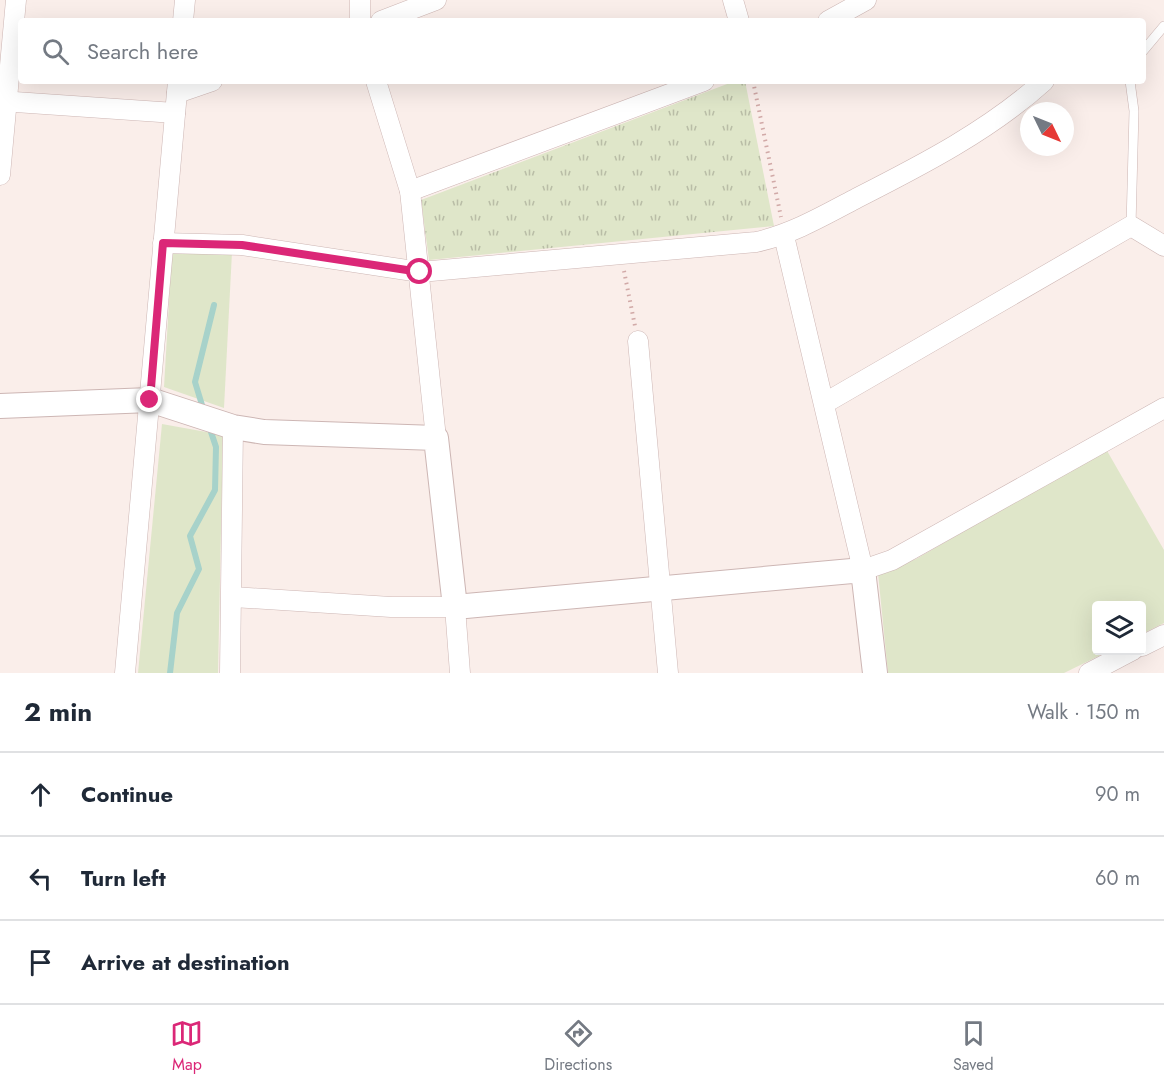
<!DOCTYPE html>
<meta charset="utf-8">
<style>
:root{--surface:#fff;--page:#f6f6f7;--text:#1f2937;--muted:#747a83;--line:#e0e1e3;--accent:#db2777}
body{margin:0;font-family:Jost,sans-serif;background:var(--page);color:var(--text)}
.controls{position:absolute;right:18px;bottom:18px;display:grid;overflow:hidden;border-radius:6px;box-shadow:0 6px 24px #0002}
.controls button{width:54px;height:54px;display:grid;place-items:center;padding:0;border:0;border-bottom:2px solid var(--line);background:var(--surface);color:var(--text);font:30px sans-serif}
.compass{position:absolute;left:1020px;top:102px;width:54px;height:54px;border-radius:50%;background:var(--surface);box-shadow:0 6px 24px #0002;rotate:133deg}
.stop{position:absolute;width:18px;height:18px;margin:-14px;border:4px solid #db2777;border-radius:50%;background:#fff}
.stop.end{background:#db2777;border-color:#fff;box-shadow:0 2px 6px #0008}
.list{margin:0;padding:0;list-style:none}
h2{display:flex;justify-content:space-between;align-items:center;height:78px;margin:0;padding:0 24px;font-size:26px}
h2 small{font-size:20px;font-weight:400;color:var(--muted)}
.list li{display:grid;grid-template-columns:39px 1fr auto;gap:18px;align-items:center;box-sizing:border-box;height:84px;padding:0 24px;border-top:2px solid var(--line)}
.list b{display:block;font-size:22px;white-space:nowrap}
.list em{font-size:20px;font-style:normal;color:var(--muted)}
.icon{flex:none;width:33px;height:33px;fill:none;stroke:currentColor;stroke-width:2;stroke-linecap:round;stroke-linejoin:round}
.map{position:relative;flex:none;width:1164px;height:673px;overflow:hidden}
.search{position:absolute;background:var(--surface);box-shadow:0 6px 24px #0002;left:18px;right:18px;top:18px;height:66px;display:flex;align-items:center;gap:15px;box-sizing:border-box;padding:0 21px;border-radius:6px;color:var(--muted);font-size:22px}
.sheet{height:330px;background:var(--surface)}
nav{display:flex;justify-content:space-around;align-items:center;box-sizing:border-box;height:84px;border-top:2px solid var(--line);background:var(--surface);font-size:16px;color:var(--muted)}
nav a{display:grid;justify-items:center;gap:3px}
nav .on{color:var(--accent)}
.map>svg:first-child{display:block}
.grass{fill:#dfe6c9}
.park{fill:url(#park-tufts)}
.lines{fill:none;stroke-linecap:round;stroke-linejoin:round}
.stream{stroke:#a7d2ca;stroke-width:6}
.service-casing{stroke:#cdb6b4;stroke-width:10}
.minor-casing{stroke:#cdb6b4;stroke-width:21}
.tertiary-casing{stroke:#cdb6b4;stroke-width:26}
.path{stroke:#d1a9a7;stroke-width:4;stroke-dasharray:1.5 4.5;stroke-linecap:butt}
.service{stroke:#fff;stroke-width:9}
.minor{stroke:#fff;stroke-width:20}
.tertiary{stroke:#fff;stroke-width:24}
.route{stroke:#db2777;stroke-width:8}
</style>
<div class="map">
<svg width="1164" height="673" viewBox="0 0 1164 673">
<defs>
<pattern id="park-tufts" width="24" height="20" patternUnits="userSpaceOnUse" patternTransform="scale(1.5)"><rect width="24" height="20" fill="#dfe6c9"/><path d="M3 7l-1-3M5 7V3M7 7l1-3M15 17l-1-3M17 17v-4M19 17l1-3" fill="none" stroke="#b9bda6"/></pattern>
</defs>
<rect width="100%" height="100%" fill="#faeeea"/>
<g class="grass">
<path d="M172,250l60,2 -8,156 -60,-21z"/>
<path d="M162,424l61,11 -5,238h-80z"/>
<path d="M1106,449l58,101v73l-22,11v-28h-46v44l13,1 -45,22h-176l-10,-100 38,-14z"/>
</g>
<path class="park" d="M735,81h10l29,145 -345,34 -8,-60z"/>
<g class="lines">
<g class="stream">
<path d="M202,405l-7,-23 19,-77"/>
<path d="M170,673l7,-60 22,-44 -9,-33 25,-46 1,-43 -6,-18"/>
</g>
<defs>
<g id="service">
<path d="M1143,51l21,-25"/>
<path d="M1130,81l4,30 -3,115"/>
</g>
<g id="minor">
<path d="M360,0v21"/>
<path d="M733,0l6,21"/>
<path d="M183,21l2,-21"/>
<path d="M381,21l55,-21"/>
<path d="M828,21l38,-21"/>
<path d="M376,81l34,110 26,247"/>
<path d="M177,93l35,-12"/>
<path d="M0,101l175,12"/>
<path d="M0,175l16,-175"/>
<path d="M410,191l294,-110"/>
<path d="M784,236l79,334 29,-10 272,-152"/>
<path d="M163,243l79,2 178,27 336,-30c36,-8 67,-26 101,-44 65,-33 133,-68 187,-117"/>
<path d="M638,341l30,332"/>
<path d="M825,403l306,-177 33,20"/>
<path d="M233,597l158,10h64l5,66"/>
<path d="M1142,646l22,-11"/>
<path d="M125,673l53,-592"/>
<path d="M230,673l3,-246"/>
<path d="M1089,673l44,-23"/>
</g>
<path id="tertiary" d="M0,406l150,-6 83,27 31,5 172,6 19,169 408,-37 12,103"/>
</defs>
<use href="#service" class="service-casing"/>
<use href="#minor" class="minor-casing"/>
<use href="#tertiary" class="tertiary-casing"/>
<g class="path">
<path d="M753,81l28,136"/>
<path d="M624,271l11,55"/>
</g>
<use href="#service" class="service"/>
<use href="#minor" class="minor"/>
<use href="#tertiary" class="tertiary"/>
</g>
<g class="lines">
<path class="route" d="M150,400l13,-157 79,2 178,27"/>
</g>
</svg>
<div class="controls">
<button><svg class="icon" aria-label="layers" viewBox="0 0 24 24"><path d="M12 4l9 5-9 5-9-5zM3 14l9 5 9-5"/></svg></button>
</div>
<svg class="compass" viewBox="-18 -18 36 36"><path d="M0-13l5 13h-10z" fill="#e53935"/><path d="M0 13l5-13h-10z" fill="#747a83"/></svg>
<div class="stop" style="left:420px;top:272px"></div>
<div class="stop end" style="left:150px;top:400px"></div>
<div class="search"><svg class="icon" aria-label="search" viewBox="0 0 24 24"><circle cx="10" cy="10" r="6"/><path d="M15 15l6 6"/></svg>Search here</div>
</div>
<section class="sheet">
<h2>2 min<small>Walk · 150 m</small></h2>
<ul class="list">
<li><svg class="icon" aria-label="ahead" viewBox="0 0 24 24"><path d="M12 20V5M6 11l6-6 6 6"/></svg><div><b>Continue</b></div><em>90 m</em></li>
<li><svg class="icon" aria-label="left" viewBox="0 0 24 24"><path d="M17 20v-9H6M10 6l-5 5 5 5"/></svg><div><b>Turn left</b></div><em>60 m</em></li>
<li><svg class="icon" aria-label="arrive" viewBox="0 0 24 24"><path d="M6 21V4h12l-3 4 3 4H6"/></svg><div><b>Arrive at destination</b></div></li>
</ul>
</section>
<nav>
<a class="on"><svg class="icon" aria-label="map" viewBox="0 0 24 24"><path d="M3 6l6-2 6 2 6-2v14l-6 2-6-2-6 2zM9 4v14M15 6v14"/></svg>Map</a>
<a><svg class="icon" aria-label="directions" viewBox="0 0 24 24"><path d="M12 3l9 9-9 9-9-9zM9 14v-3h6M13 9l2 2-2 2"/></svg>Directions</a>
<a><svg class="icon" aria-label="saved" viewBox="0 0 24 24"><path d="M7 4h10v16l-5-4-5 4z"/></svg>Saved</a>
</nav>
